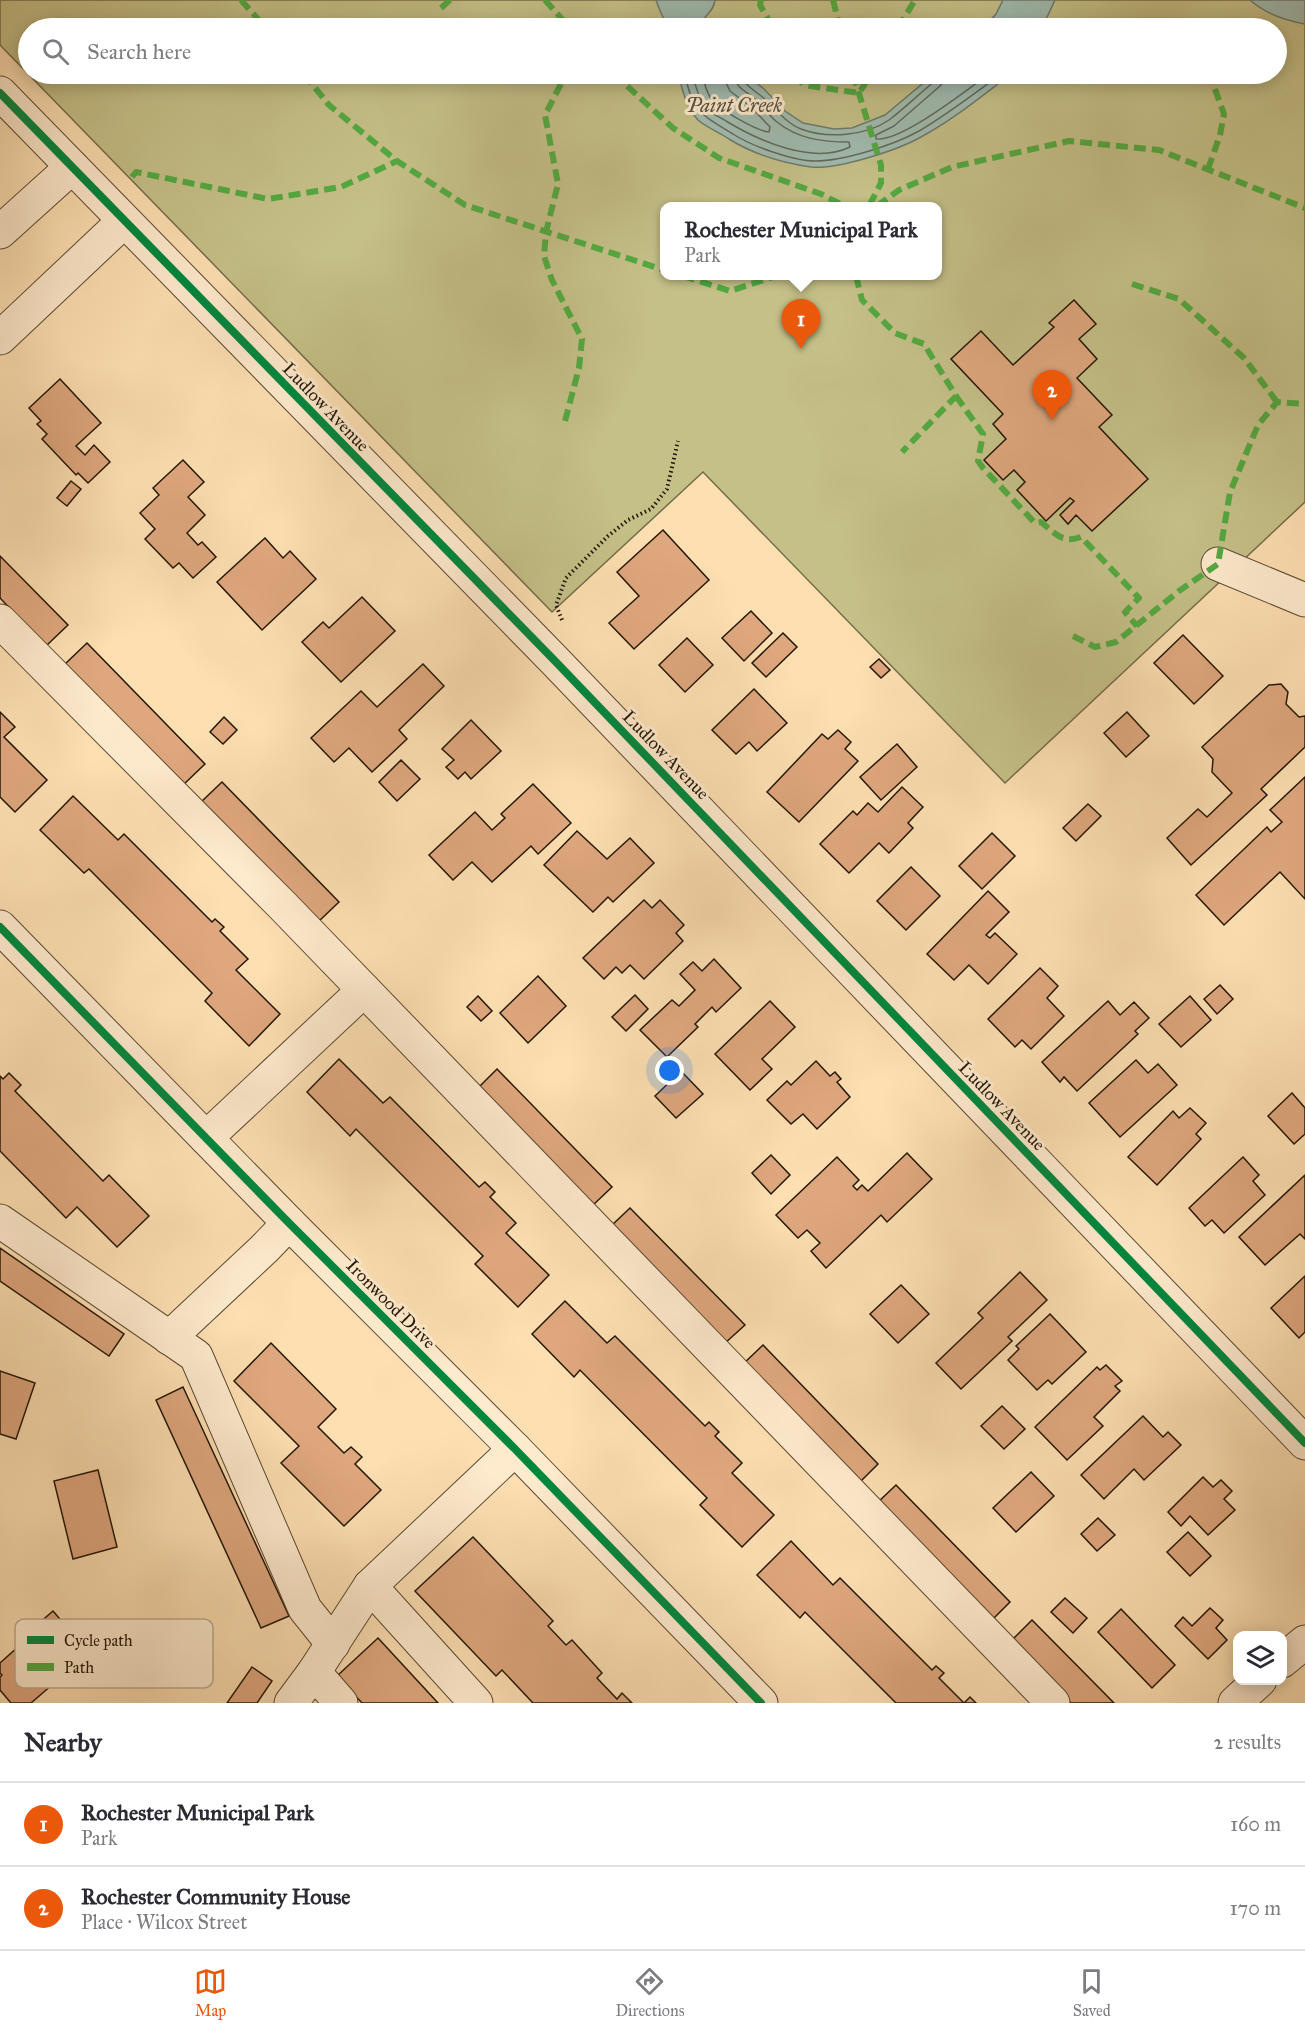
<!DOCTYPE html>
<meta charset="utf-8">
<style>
:root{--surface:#fff;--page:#f7f7f7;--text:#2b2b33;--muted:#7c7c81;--line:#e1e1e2;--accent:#ea580c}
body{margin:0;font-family:"IM FELL Great Primer",serif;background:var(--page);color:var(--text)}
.controls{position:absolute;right:18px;bottom:18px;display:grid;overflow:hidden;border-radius:12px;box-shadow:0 3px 15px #0003}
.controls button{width:54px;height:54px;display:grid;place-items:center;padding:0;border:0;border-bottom:2px solid var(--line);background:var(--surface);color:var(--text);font:30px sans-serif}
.you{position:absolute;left:670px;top:1071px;width:21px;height:21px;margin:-15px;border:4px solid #fff;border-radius:50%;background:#1a73e8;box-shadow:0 0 0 9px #1a73e833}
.badge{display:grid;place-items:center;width:39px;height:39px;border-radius:50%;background:var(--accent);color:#fff;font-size:20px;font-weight:700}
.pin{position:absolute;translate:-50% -50px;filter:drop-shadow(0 2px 3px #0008)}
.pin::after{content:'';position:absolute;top:32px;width:21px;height:18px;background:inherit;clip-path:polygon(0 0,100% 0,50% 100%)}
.popup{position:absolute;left:660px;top:202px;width:282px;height:78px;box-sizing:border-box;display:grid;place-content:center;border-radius:12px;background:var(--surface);filter:drop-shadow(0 2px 4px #0005);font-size:20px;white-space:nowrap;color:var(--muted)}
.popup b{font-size:22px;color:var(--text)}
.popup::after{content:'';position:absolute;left:50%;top:100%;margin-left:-12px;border:12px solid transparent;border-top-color:var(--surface)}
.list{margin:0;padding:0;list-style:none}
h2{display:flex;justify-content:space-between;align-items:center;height:78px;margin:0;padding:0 24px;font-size:26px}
h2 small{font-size:20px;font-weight:400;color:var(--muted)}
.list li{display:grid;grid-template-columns:39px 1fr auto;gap:18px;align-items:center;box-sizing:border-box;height:84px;padding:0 24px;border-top:2px solid var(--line)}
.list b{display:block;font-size:22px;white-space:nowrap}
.list p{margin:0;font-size:20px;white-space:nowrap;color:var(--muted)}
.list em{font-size:20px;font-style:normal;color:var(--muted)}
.icon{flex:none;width:33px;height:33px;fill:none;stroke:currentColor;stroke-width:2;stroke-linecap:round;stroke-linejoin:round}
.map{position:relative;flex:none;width:1305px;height:1703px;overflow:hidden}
.search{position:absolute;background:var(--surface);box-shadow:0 3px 15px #0003;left:18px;right:18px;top:18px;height:66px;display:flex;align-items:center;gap:15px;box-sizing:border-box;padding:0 21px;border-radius:33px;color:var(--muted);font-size:22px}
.sheet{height:246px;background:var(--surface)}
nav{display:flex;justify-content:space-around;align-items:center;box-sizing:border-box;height:84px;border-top:2px solid var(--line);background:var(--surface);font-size:16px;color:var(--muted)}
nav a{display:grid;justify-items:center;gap:3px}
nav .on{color:var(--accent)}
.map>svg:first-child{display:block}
.green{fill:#c5c088;stroke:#746c48;stroke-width:1.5;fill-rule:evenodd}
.water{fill:#a0bcb1;stroke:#6e7a6d;stroke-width:1.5}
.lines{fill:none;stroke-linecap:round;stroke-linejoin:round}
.shore{stroke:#626a5c;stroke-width:1.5}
.building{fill:#dfa77e;stroke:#231707;stroke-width:1.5}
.minor-casing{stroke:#5a4932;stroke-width:35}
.path{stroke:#231707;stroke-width:4;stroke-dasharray:1.5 3;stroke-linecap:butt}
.minor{stroke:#feeacd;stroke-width:33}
.quiet{stroke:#53a941;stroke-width:6;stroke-dasharray:12 6;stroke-linecap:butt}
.cycleway-casing{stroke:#feeacd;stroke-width:11}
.cycleway{stroke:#00873e;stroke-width:8}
.labels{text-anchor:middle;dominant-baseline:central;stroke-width:6;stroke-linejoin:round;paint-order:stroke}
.street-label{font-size:18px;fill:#231707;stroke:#feeacd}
.water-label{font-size:20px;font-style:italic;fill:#4f5142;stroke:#feeacd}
.key{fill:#feeacd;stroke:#bcab92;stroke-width:1.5}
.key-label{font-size:16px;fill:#231707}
</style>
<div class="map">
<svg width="1305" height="1703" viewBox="0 0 1305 1703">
<rect width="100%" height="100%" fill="#fddfb2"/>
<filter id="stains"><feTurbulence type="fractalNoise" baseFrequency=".00333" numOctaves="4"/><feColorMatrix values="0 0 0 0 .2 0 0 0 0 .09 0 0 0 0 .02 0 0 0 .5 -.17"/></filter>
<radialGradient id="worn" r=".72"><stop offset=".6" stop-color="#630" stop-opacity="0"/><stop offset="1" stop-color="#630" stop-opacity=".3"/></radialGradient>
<path class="green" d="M0,0h1305v502l-300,281 -302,-311 -151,140 -552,-567zM28,28h1248v46h-1248zM664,206h274v70h-274z"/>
<g class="water">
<path d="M656,0h59c-1,13 -14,17 -16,28 -31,1 -32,2 -43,-28z"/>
<path d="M1003,0h52l-13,28h-59l13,-14z"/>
<path d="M1250,0h55v24c-21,-4 -39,-10 -55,-24z"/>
<path d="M679,74h66l19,15 21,22 18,12 31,6 18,-1 33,-13 49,-41h77c-28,21 -58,46 -90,63 -23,13 -84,33 -110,30 -28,-4 -58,-13 -82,-28 -9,-6 -23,-12 -31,-19 -11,-12 -17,-31 -19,-46z"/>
</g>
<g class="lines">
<g class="shore">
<path d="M685,74c7,38 17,41 48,60 18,12 61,27 82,27 29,0 79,-16 104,-30 29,-17 56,-38 82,-57"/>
<path d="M693,74c2,12 5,24 14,34 4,6 13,9 19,13 33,20 87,44 124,26l-1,-5c-27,0 -51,-3 -72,-20 -9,-7 -15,-17 -23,-24 -9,-7 -20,-12 -20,-24"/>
<path d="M702,74c2,9 4,18 10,26 8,10 45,31 57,32l1,-5 -20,-21 -20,-15 -4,-8 -1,-9"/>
<path d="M741,74c1,11 20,20 28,29 9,9 19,21 32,26 26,10 65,7 88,-9 16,-12 31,-27 46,-39l2,-7"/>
<path d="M945,74l-1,6 -4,6 -46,40 -18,9v4c25,3 91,-49 113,-65"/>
</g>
</g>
<g class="building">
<path d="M1074,300l22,24 -17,15 18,20 -20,19 35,37 -13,12 49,52 -56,52 -16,-16 -8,9 -8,-9 14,-14 -4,-3 -24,23 -29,-31 8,-8 -11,-12 -11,10 -19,-20 22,-21 -13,-15 10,-10 -52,-55 30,-28 32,34 41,-38 -5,-4z"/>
<path d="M60,379l41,44 -25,23 9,9 9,-10 16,17 -22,21 -10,-10 -2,2 -34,-36 5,-5 -10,-10 4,-3 -12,-13z"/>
<path d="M183,460l21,22 -16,15 17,18 -18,18 11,12 4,-3 14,15 -23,21 -14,-15 -6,5 -28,-29 10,-10 -15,-16 19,-18 -6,-7z"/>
<path d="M71,481l10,8 -14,17 -10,-8z"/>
<path d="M663,530l46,50 -75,69 -25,-26 30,-27 -22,-24z"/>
<path d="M265,538l18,20 7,-7 26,28 -54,51 -45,-48z"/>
<path d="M0,556l68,69 -22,21 -46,-48z"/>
<path d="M362,597l33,34 -54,51 -39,-40 21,-20 6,6z"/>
<path d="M751,611l21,22 -28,28 -22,-23z"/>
<path d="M783,633l14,14 -31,30 -14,-14z"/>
<path d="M1183,635l40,41 -29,28 -40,-41z"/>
<path d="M687,638l26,27 -28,27 -26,-27z"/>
<path d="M87,643l118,121 -23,22 -118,-121z"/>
<path d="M879,659l11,11 -9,8 -11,-11z"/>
<path d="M423,664l21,22 -45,44 8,9 -35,33 -23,-24 -15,14 -23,-24 50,-47 16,16z"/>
<path d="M1281,684l7,8 -2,12 13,13 6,-1v31l-44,42 6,6 -76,70 -24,-27 31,-29 9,8 25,-24 -20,-21 1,-13 -11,-12 67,-62z"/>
<path d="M754,689l33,34 -30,28 -8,-9 -13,12 -24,-24z"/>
<path d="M0,712l15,15 -11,10 43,43 -32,32 -15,-15z"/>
<path d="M1127,712l22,24 -23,21 -22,-24z"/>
<path d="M224,717l13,13 -14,14 -13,-12z"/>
<path d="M471,720l30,31 -30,28 -6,-7 -7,7 -12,-12 8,-7 -12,-11z"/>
<path d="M838,730l13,12 -6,7 13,12 -59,61 -32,-30 55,-58 6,5z"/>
<path d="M897,744l20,23 -36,33 -21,-23z"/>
<path d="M401,760l19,19 -23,22 -18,-19z"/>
<path d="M1305,777v122l-25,-27 -56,53 -28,-30 71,-68 4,5 11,-10 -12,-12z"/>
<path d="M222,782l117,120 -22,21 -117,-120z"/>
<path d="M533,784l38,39 -33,31 -7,-8 -39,36 -20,-20 -19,18 -24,-25 46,-43 17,18 13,-12 -4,-4z"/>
<path d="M902,787l21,20 -15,16 5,5 -24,25 -10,-10 -30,30 -29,-29 33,-33 4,4 11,-12 10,9z"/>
<path d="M73,796l45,44 6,-6 88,88 3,-3 9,8 -4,4 28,28 -12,11 44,44 -31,32 -44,-45 7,-8 -123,-124 -5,4 -44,-43z"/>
<path d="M1088,804l13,12 -25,25 -13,-13z"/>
<path d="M577,831l30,28 23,-21 24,25 -41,39 -5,-5 -15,15 -49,-47z"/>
<path d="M992,833l23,23 -33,33 -23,-23z"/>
<path d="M911,867l29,29 -34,34 -29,-29z"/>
<path d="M988,891l21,21 -23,23 4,3 5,-5 22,21 -29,30 -19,-19 -15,15 -27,-26z"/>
<path d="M644,900l8,8 8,-8 24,25 -8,8 7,8 -39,38 -14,-14 -8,8 -6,-6 -12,12 -21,-21z"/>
<path d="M714,959l27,29 -25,24 -4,-5 -17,17 3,3 -31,30 -27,-27 32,-30 7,6 16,-16 -15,-16 13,-12 9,9z"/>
<path d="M1040,968l18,18 -11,12 17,18 -33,33 -9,-9 -7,7 -27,-28z"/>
<path d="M538,976l28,30 -38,37 -28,-30z"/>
<path d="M1220,985l13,14 -16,15 -13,-15z"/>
<path d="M635,995l13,14 -22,22 -14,-14z"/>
<path d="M478,996l14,15 -11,10 -14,-14z"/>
<path d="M1190,996l21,24 -30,27 -22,-23z"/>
<path d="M770,1001l25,26 -33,32 10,10 -22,21 -35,-36z"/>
<path d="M1108,1001l12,14 14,-13 15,16 -14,13 3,3 -61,57 -13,-14 -4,5 -18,-20z"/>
<path d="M339,1059l44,44 7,-6 89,90 6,-5 10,10 -5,5 26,26 -10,10 43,42 -31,32 -43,-43 8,-8 -127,-127 -6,7 -43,-44z"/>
<path d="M1136,1060l12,13 10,-9 19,21 -57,52 -31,-34z"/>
<path d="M816,1061l14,15 5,-4 6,7 -4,3 13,15 -33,32 -14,-15 -12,10 -24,-24 20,-19 4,4z"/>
<path d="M497,1069l115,118 -21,20 -114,-118z"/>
<path d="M681,1071l22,23 -27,24 -21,-22z"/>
<path d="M9,1073l12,12 -6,6 88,90 6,-6 40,41 -32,31 -40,-40 -11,11 -66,-67v-75l3,3z"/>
<path d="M1292,1093l13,15v26l-11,10 -26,-28z"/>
<path d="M1190,1108l16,15 -10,11 5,5 -44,46 -29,-28 45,-46 6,7z"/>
<path d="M907,1153l25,26 -45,43 -6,-7 -55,53 -15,-17 9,-8 -13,-13 -9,8 -22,-23 61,-58 22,23 -6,6 4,4 5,-5 6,6z"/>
<path d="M771,1155l19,20 -19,19 -19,-21z"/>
<path d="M1243,1157l16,18 -6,6 12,14 -41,38 -12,-13 -7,6 -16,-18z"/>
<path d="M1305,1175v64l-5,-5 -35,31 -26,-28z"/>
<path d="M630,1208l115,117 -21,19 -114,-117z"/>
<path d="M0,1248l124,86 -15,22 -109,-75z"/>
<path d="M1020,1272l27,28 -39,37 4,4 -51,48 -25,-26 47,-45 -5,-5z"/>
<path d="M1305,1276v56l-6,6 -28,-30z"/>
<path d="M901,1285l28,29 -31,29 -28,-29z"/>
<path d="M565,1301l42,42 8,-7 90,90 4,-4 10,10 -4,4 27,27 -10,10 42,42 -32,32 -42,-42 7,-7 -127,-128 -6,7 -42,-43z"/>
<path d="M1050,1314l36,38 -34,32 -4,-4 -11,10 -29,-30 11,-11 -3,-3z"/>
<path d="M271,1343l65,66 -18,18 26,26 7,-6 11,10 -7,7 26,26 -37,36 -63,-63 18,-17 -65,-65z"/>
<path d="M763,1345l115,119 -21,21 -116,-119z"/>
<path d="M1106,1365l16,16 -7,5 5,5 -26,26 9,9 -36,34 -32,-33 62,-60 3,3z"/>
<path d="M0,1371l35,12 -19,56 -16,-5z"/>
<path d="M183,1387l106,229 -28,12 -105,-228z"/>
<path d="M1002,1406l23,23 -21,20 -23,-23z"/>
<path d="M1143,1416l20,21 5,-5 13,13 -37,35 -10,-11 -30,30 -23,-24z"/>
<path d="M98,1470l19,77 -44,12 -19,-78z"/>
<path d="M1031,1472l23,24 -38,36 -23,-24z"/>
<path d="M1203,1477l10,10 8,-7 11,11 -8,8 11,11 -27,25 -18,-19 -9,10 -13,-14z"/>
<path d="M896,1485l114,117 -19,19 -115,-117z"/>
<path d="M1098,1518l17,17 -18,16 -16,-17z"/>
<path d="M1188,1532l23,24 -21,20 -23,-24z"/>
<path d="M473,1537l80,84 -5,5 18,19 6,-5 30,33 -5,5 20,21 5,-6 10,10h-99l-31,-33 -6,6 -81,-85z"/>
<path d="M791,1541l42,44 7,-7 92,92 4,-4 8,7 -5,5 25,25 6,-6 6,6h-80l-91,-91 -5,6 -43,-43z"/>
<path d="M1065,1598l22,20 -14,15 -22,-21z"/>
<path d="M1210,1608l13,12 -7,8 11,12 -19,19 -33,-33 8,-9 9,9z"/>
<path d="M1121,1609l54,56 -23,23 -54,-56z"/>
<path d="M53,1611l36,42 -58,50h-20l-11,-13v-13l2,-2 -2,-2v-10l19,-17 8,8 8,-7 -10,-12z"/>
<path d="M1032,1620l82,83h-43l-60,-62z"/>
<path d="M378,1638l60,65h-76l-25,-27z"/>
<path d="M252,1667l20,14 -15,22h-30z"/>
</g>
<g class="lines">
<defs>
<g id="minor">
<path d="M0,93l555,568 750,782"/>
<path d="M0,232l72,-65"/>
<path d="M0,338l124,-117"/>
<path d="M1218,564l87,36"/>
<path d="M0,621l283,285 770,797"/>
<path d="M0,927l289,296 226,226 246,254"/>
<path d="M206,1138l158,-148"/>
<path d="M0,1221l196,135 109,253 28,35"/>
<path d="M169,1338l95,-89 25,-26"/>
<path d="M1282,1661l23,-19"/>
<path d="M314,1672l56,-86"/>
<path d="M291,1703l23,-31 27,31"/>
<path d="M476,1703l-106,-117 145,-137"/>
<path d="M1235,1703l25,-23"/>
</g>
</defs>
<use href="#minor" class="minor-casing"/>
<path class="path" d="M562,620l-6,-15 10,-27 42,-42 20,-16 23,-11 16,-20 11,-48"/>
<use href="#minor" class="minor"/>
<g class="quiet">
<path d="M241,0l25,28"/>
<path d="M545,0l25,28"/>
<path d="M761,0l-1,5 13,23"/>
<path d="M833,0l7,28"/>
<path d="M441,8l9,-8"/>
<path d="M898,28l17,-28"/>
<path d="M304,74l25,31 68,56 68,44 199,65"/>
<path d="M614,74l59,54 46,30 102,36 23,12"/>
<path d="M797,74l6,11 56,8 12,-19"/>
<path d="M853,74l28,91v18l-12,23"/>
<path d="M1208,169l12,-34 4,-21 -13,-36"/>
<path d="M132,177l4,-5 132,27 73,-12 56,-26"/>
<path d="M877,206l22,-16 53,-23 117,-26 90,9 146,58"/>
<path d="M683,276l47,15 46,-15"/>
<path d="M856,276l6,24 33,33 29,11 32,52 -54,56"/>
<path d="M1132,284l47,15 65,59 33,44"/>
<path d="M956,396l27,38 -5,27 5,7 52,55 6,-1c14,11 21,22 40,15l58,61 -14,14 12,14"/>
<path d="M565,421l14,-53 3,-29 -30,-59 -8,-24 2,-24 12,-48 -13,-69 21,-41"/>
<path d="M1073,636l22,11 21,-5 63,-51 39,-27 12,-72 28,-67 19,-23 28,2"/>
</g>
<defs>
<g id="cycleway">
<path d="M0,93l555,568 750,782"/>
<path d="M0,927l289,296 226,226 246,254"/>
</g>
</defs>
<use href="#cycleway" class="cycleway-casing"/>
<use href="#cycleway" class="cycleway"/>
</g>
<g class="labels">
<g class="street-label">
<text transform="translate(326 407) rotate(46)">Ludlow Avenue</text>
<text transform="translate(666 755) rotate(46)">Ludlow Avenue</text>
<text transform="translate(1002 1106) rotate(46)">Ludlow Avenue</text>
<text transform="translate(391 1304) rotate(45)">Ironwood Drive</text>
</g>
<g class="water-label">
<text x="734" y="105">Paint Creek</text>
</g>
</g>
<rect x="15" y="1619" width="198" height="69" rx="9" class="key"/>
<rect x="27" y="1636" width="27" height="8" fill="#00873e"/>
<rect x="27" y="1663" width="27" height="8" fill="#53a941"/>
<g class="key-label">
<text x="64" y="1646">Cycle path</text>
<text x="64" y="1673">Path</text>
</g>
<rect width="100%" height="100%" filter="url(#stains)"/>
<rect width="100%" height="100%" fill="url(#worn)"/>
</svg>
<div class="controls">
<button><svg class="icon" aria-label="layers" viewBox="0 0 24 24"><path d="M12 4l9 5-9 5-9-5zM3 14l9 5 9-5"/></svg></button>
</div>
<div class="you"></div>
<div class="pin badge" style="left:801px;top:349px">1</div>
<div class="popup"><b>Rochester Municipal Park</b>Park</div>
<div class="pin badge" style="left:1052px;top:420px">2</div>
<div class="search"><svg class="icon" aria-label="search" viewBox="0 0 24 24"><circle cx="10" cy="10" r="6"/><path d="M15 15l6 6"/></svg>Search here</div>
</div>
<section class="sheet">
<h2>Nearby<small>2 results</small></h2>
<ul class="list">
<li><span class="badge">1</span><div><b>Rochester Municipal Park</b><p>Park</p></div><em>160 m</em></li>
<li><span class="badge">2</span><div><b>Rochester Community House</b><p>Place · Wilcox Street</p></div><em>170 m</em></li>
</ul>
</section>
<nav>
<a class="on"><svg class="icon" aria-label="map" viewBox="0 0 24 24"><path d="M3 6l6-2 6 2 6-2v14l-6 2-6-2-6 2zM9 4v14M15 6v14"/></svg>Map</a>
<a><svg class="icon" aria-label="directions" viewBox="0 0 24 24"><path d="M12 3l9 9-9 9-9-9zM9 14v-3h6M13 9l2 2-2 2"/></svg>Directions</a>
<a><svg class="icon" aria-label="saved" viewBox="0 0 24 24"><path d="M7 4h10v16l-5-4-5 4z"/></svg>Saved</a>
</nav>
